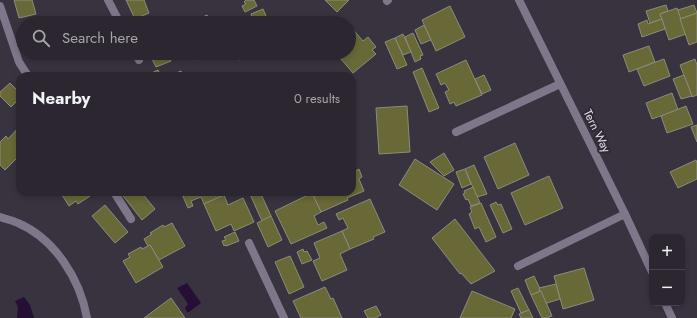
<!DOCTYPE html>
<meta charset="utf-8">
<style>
:root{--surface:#2b262f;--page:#37323b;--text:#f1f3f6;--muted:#a6a5aa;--line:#47434b}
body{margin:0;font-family:Jost,sans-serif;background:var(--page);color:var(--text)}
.controls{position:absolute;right:12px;bottom:12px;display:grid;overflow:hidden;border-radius:8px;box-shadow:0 2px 6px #0003}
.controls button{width:36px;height:36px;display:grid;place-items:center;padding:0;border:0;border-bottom:1px solid var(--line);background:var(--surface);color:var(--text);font:20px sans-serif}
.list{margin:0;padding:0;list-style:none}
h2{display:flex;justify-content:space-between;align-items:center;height:52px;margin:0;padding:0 16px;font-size:17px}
h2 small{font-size:13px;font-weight:400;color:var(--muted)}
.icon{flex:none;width:22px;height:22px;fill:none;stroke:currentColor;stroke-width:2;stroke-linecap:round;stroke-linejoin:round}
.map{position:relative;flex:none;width:697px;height:318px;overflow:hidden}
.search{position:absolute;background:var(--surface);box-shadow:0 2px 6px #0003;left:16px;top:16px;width:340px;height:44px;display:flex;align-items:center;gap:10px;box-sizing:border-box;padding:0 14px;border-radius:22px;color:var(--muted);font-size:15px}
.panel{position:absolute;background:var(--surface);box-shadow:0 2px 6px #0003;left:16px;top:72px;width:340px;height:124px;border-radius:12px}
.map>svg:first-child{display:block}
.water{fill:#250f35}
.building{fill:#686936;stroke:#8b8c7d}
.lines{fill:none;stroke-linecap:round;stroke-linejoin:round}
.lane{stroke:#80768a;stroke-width:8}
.street{stroke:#80768a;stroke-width:8}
.labels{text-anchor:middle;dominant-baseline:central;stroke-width:4;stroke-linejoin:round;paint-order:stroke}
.street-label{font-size:12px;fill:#e2dee6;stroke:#2f2935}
</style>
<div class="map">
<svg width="697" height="318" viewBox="0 0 697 318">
<rect width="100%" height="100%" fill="#39333f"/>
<g class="water">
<path d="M187,283l14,20 -12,9h-2l-2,-4 3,-4 -11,-16z"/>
<path d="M24,297l6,8 4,13h-17l1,-11 -3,-6z"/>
</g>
<g class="building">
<path d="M14,0h18l4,14 -17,4z"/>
<path d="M126,0h18l5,13 -14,6z"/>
<path d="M246,0h8l3,6 -12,6 -3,-6 4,-2 -2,-2z"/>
<path d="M325,0h24l-12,12z"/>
<path d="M666,5l2,6 -8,3 2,5 -12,4 -4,-12z"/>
<path d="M694,5l3,8 -17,6 -2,-9z"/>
<path d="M450,6l15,31 -29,14 -14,-31z"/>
<path d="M677,8l9,26 -17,6 -9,-26z"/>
<path d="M263,9l6,14h-15l-3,-9z"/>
<path d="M697,13v29l-8,3 -9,-26z"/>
<path d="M207,15l4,8h-21z"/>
<path d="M86,18l1,5h-22z"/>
<path d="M240,18l2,5h-14z"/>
<path d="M662,19l3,10 -23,8 -4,-13 9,-4 1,4z"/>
<path d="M424,25l7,15 -10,4 -6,-14z"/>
<path d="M350,26l13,15 5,-4 8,10 -4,3 4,4 -23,19 -17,-20h13v-26z"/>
<path d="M413,33l10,22 -3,1 1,3 -6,3 -10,-25z"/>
<path d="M403,34l8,18 -8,3 -8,-17z"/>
<path d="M395,38l12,27 -10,4 -12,-27z"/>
<path d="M649,46l6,16 -26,10 -6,-17z"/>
<path d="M149,53h19l3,8 -15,6z"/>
<path d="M194,53h20l-17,7z"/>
<path d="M236,53h18l-15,7z"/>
<path d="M664,59l6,17 -26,10 -7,-17z"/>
<path d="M695,59l2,6v30l-5,2 -12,-32z"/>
<path d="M466,60l16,35 -26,11 -2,-4 -4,2 -5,-12 4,-2 -4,-7 -4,2 -5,-11z"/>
<path d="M422,68l17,40 -10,4 -16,-40z"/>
<path d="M158,70l3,6h-16z"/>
<path d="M181,71l2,5h-14z"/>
<path d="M484,75l7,15 -9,4 -7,-15z"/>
<path d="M684,75l8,21 -11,3 -8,-20z"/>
<path d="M10,83l10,10v5l-9,9 -11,-11v-4z"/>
<path d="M672,93l6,17 -26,9 -6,-16z"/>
<path d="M407,106l3,46 -31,2 -3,-46z"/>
<path d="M686,106l7,18 -26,9 -6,-17z"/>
<path d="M697,125v17l-6,-15z"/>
<path d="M20,126v29l-15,15 -5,-5v-23l6,-6 2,3z"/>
<path d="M515,143l14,32 -31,14 -14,-32z"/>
<path d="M444,153l10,17 -10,6 -14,-14z"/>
<path d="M415,159l39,25 -17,26 -38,-25z"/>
<path d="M696,160l1,3v16l-19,9 -8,-16z"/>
<path d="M474,165l13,29 -10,3 -12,-28z"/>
<path d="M359,169l3,8 -3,2 5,12 -17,7 1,2 -27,12 -9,-19 40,-1v-19z"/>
<path d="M465,169l6,15 -9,4 -6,-16z"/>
<path d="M549,176l14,32 -38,17 -14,-32z"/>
<path d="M473,187l7,16 -9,3 -3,-7 -2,1 -3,-6 2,-1 -1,-2z"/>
<path d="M60,192h32l-3,2 1,2 -12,8 -2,-3 -7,5z"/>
<path d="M120,192h21l14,17 -13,11z"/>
<path d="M181,192h41l2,3 -20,9 -3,-7 -10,4 2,5 -5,2z"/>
<path d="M249,192h11l11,24 -9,5z"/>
<path d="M312,193l9,19 -7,4 4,9 6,-3 3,6 -36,16 -16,-33z"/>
<path d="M224,195l4,10 15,-7 11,24 -20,9 -3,-7 -15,7 -12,-27z"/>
<path d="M370,199l15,33 -12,5 1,2 -24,10 -8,-18 6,-3 -5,-10 -4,2 -3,-6z"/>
<path d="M496,202l2,3 3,-1 11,25 -9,4 -13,-28z"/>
<path d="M481,203l15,34 -10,5 -7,-15 -4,2 -6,-15 3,-2 -2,-5z"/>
<path d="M105,205l23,27 -13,11 -23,-27z"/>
<path d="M271,216l11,24 -14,7 -11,-24z"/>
<path d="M455,219l40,52 -24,13 -10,-11 -1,1 -28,-36z"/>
<path d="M172,223l13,23 -26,14 -9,-15 -2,1 -4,-7 8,-5 -2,-1 13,-8 1,2z"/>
<path d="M342,231l8,18 -10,5 7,16 -25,11 -9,-20 7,-3 -6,-15z"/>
<path d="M235,232l4,9 -13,5 -1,-1 -1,1 -2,-5 4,-1 -2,-3z"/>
<path d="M150,245l13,22 -27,16 -13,-22 7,-4 -2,-3 13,-7 1,2z"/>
<path d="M303,249l1,3 3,-1 5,9 -10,4 -5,-12z"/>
<path d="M290,256l14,31 -15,7 -14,-32z"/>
<path d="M584,268l10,32 -31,9 -9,-33z"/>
<path d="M534,276l7,15 -10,4 -6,-15z"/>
<path d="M556,284l4,15 -16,5 -5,-16z"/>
<path d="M325,287l6,12 2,-1 9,20h-41l-8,-17z"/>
<path d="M518,288l11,22 -8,3 -10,-22z"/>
<path d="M472,291l43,18 -4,9h-51z"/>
<path d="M541,291l11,25 -4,1 1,1h-7l-11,-23z"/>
<path d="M171,298l14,20h-41z"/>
<path d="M376,306l5,9 -6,3h-7l-4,-7z"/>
<path d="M529,310l4,8h-12l-2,-4z"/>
</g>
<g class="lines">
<g class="lane">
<path d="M108,0l12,23"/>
<path d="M387,1l1,-1"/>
<path d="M135,53l4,7"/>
<path d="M456,132l104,-48"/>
<path d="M249,243l35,75"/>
<path d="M518,266l107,-52"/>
</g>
<g class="street">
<path d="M519,0l106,214 27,58"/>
<path d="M0,6l19,56 9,14"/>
<path d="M114,192l17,27"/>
<path d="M0,217c6,2 12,3 18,6 37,16 62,56 69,95"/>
<path d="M665,303l7,15"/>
</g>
</g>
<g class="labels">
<g class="street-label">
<text transform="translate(597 131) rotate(64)">Tern Way</text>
</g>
</g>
</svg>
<div class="controls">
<button>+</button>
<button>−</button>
</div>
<div class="search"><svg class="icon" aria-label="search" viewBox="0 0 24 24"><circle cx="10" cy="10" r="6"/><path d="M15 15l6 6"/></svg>Search here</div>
<section class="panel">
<h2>Nearby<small>0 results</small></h2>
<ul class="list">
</ul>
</section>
</div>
